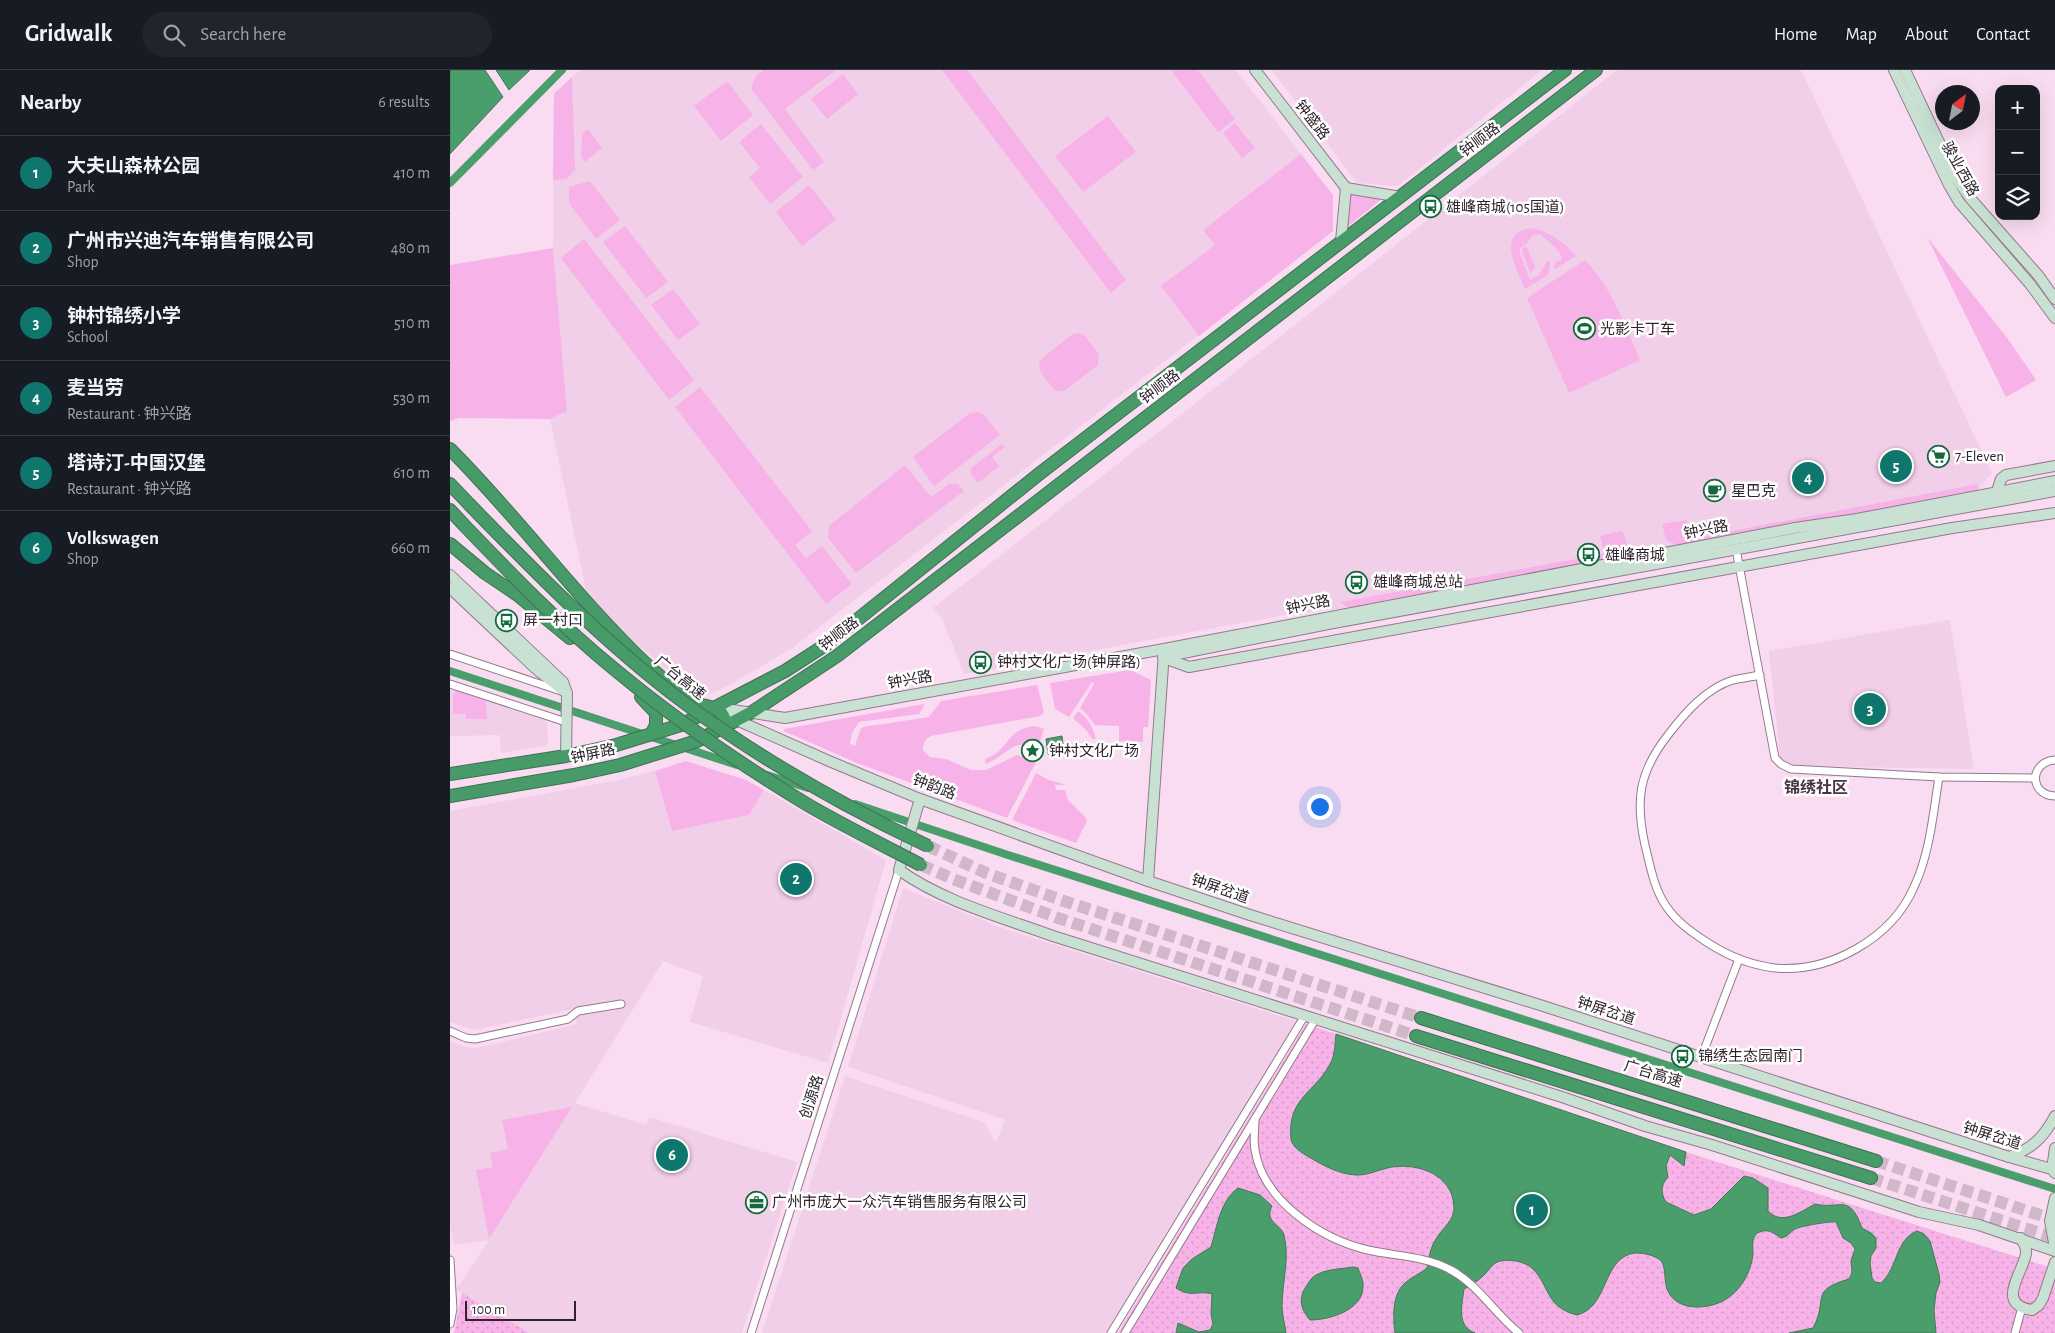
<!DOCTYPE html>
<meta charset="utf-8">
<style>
:root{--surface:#171b24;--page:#20242c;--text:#f1f3f6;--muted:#9ea1a6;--line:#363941;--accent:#0f766e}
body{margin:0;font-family:"Alegreya Sans","Noto Sans SC",sans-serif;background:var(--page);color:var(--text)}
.controls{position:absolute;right:15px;top:15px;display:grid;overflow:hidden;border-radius:10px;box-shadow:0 5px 20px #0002}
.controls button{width:45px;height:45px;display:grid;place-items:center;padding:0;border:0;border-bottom:1px solid var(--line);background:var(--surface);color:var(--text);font:25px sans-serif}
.compass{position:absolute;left:1485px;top:15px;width:45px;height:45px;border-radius:50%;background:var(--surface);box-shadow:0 5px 20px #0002;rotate:32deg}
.scale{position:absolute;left:15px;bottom:12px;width:111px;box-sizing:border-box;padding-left:5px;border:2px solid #2f242c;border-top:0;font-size:14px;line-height:18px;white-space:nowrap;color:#2f242c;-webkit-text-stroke:4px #fff;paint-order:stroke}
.you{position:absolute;left:869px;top:736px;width:18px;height:18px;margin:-12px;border:4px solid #fff;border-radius:50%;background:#1a73e8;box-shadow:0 0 0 8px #1a73e833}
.badge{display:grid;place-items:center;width:32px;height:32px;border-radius:50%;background:var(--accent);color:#fff;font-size:16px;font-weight:700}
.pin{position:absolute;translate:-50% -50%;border:2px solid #fff;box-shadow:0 1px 5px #0006}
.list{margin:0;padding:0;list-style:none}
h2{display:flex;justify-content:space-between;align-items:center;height:65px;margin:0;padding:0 20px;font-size:21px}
h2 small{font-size:16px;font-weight:400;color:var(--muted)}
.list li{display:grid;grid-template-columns:32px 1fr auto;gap:15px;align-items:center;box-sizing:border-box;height:75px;padding:0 20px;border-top:1px solid var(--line)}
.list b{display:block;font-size:19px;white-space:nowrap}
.list p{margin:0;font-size:16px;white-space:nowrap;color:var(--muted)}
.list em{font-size:16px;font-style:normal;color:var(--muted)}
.icon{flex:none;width:28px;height:28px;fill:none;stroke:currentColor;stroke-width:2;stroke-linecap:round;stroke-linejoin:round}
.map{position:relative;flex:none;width:1605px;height:1263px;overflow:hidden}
header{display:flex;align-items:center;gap:30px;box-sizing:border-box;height:70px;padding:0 25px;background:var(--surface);border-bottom:1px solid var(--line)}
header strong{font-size:24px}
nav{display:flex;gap:28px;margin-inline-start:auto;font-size:18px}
.search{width:350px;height:45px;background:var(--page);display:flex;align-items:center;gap:12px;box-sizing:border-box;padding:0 18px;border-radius:28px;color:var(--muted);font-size:19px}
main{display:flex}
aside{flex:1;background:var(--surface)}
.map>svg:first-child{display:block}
.built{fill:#f2cfe8;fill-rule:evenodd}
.green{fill:#f7b2e7}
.park{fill:url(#park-dots)}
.water{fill:#4a9e6b;stroke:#427958}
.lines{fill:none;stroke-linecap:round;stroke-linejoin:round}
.canal{stroke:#4a9e6b;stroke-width:8}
.highway-tunnel{stroke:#d1b7ca;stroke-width:12;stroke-dasharray:12 6;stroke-linecap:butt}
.street-casing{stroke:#94798d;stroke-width:9}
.secondary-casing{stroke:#94798d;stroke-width:12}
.highway-casing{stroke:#3f7153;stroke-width:14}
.street{stroke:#fff;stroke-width:7}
.secondary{stroke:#c8e1d2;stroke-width:10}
.highway{stroke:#479b68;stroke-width:12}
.highway-bridge-casing{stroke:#3f7153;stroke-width:14;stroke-linecap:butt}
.highway-bridge{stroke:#479b68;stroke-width:12}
.labels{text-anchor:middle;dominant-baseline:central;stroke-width:5;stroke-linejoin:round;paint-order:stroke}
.street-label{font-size:15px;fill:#2f242c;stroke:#fff}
.poi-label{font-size:15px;fill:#2f242c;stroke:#fff;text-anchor:start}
.neighbourhood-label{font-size:16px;font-weight:bold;fill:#493243;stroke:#fff}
</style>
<header>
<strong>Gridwalk</strong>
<div class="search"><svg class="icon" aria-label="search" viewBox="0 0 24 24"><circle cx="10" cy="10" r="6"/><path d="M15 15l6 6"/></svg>Search here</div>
<nav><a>Home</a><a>Map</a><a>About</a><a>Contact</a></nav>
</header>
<main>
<aside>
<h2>Nearby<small>6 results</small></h2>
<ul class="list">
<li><span class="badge">1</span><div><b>大夫山森林公园</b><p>Park</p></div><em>410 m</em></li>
<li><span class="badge">2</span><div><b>广州市兴迪汽车销售有限公司</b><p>Shop</p></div><em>480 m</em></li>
<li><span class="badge">3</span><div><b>钟村锦绣小学</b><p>School</p></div><em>510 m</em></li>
<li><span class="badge">4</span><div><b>麦当劳</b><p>Restaurant · 钟兴路</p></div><em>530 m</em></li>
<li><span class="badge">5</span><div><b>塔诗汀-中国汉堡</b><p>Restaurant · 钟兴路</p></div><em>610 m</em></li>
<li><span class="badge">6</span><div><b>Volkswagen</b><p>Shop</p></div><em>660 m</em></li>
</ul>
</aside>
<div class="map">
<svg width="1605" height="1263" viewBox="0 0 1605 1263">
<defs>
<pattern id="park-dots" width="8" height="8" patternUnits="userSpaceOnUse" patternTransform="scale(1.25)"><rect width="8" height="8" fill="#f7b2e7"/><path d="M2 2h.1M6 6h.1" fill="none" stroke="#d499c6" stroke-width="1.8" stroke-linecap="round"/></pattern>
</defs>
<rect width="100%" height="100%" fill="#f9dcf1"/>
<g class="built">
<path d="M129,0h657l65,84 -97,76 48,64 -461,355 -65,38 -26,11 -78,-67 -36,-41 -36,-171 17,-8 -14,-163 1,-154z"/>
<path d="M822,0h270l-144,116 -41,-3z"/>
<path d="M1167,0h184l191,403 -15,18 -133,26 -218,36 -9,6 -269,49 -52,5 -332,61 -22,-56 -9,-10 278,-217z"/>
<path d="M1500,550l24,149 -193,-3 -12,-115z"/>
<path d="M0,616l97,32 1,27 -47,8 -1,-18 -50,1z"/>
<path d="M205,701l17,60 77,-16 15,-25 122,70 -58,203 -138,-41 13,-46 -40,-15 -88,142 71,22 3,-8 148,45 -55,171h-213l-73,-43 33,-50 -35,5 -4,-22v-182l16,6 10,1 101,-24 -3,-15 -100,21 -24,-8v-211l164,-30zM58,1079l-19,89 -12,-68 16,-3z"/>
<path d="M453,818l96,39 297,94 -103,173 -87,139h-344l83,-257 139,46 12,21 9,-23 -157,-53z"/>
</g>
<g class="green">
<path d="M313,0h73l-51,39 39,53 -11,8 -61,-80c0,-9 3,-14 11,-20z"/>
<path d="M492,0h25l159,210 -15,13z"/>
<path d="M721,0h27l37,49 -17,13z"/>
<path d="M393,4l15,20 -31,25 -16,-20z"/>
<path d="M122,7l3,93 -9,9 -13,1 1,-86z"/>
<path d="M277,11l26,34 -32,26 -27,-35z"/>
<path d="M658,46l28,36 -53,40 -28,-36z"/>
<path d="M785,53l20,25 -13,10 -19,-25z"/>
<path d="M311,54l42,53 -33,27 -21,-27 11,-9 -21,-26z"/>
<path d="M138,59l14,19 -17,14 -4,-5 1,-23z"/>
<path d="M851,84l32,41v36l-134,105 -38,-50 54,-41 -12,-15z"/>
<path d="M140,111l30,39 -24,19 -27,-36v-16z"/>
<path d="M359,115l27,34 -34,27 -26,-34z"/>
<path d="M901,123l32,5 -36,29z"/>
<path d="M175,156l43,56 -22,16 -43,-56z"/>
<path d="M1082,158c16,3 35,16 44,28l-21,13 -1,-3 2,-5h4l2,-4 -5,-8 -17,-15 -7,1 -5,7 -8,6v6l10,26 9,-5 9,-15 2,3 -2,12 -23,14c-9,-22 -30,-56 7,-61z"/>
<path d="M1477,167l81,102 28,41 -30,17z"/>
<path d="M134,169l110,141 -25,20 -108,-142z"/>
<path d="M1076,176l9,20v3l-5,4 -8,-22 1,-3z"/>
<path d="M103,178l14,163 -17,8 -91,-1 -9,3v-156z"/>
<path d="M1135,190c27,28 40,65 55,100l-71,33 -42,-95z"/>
<path d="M223,219l27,35 -22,16 -27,-35z"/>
<path d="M629,263l5,2 15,19 -1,11 -34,26h-8c-7,-9 -22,-21 -15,-32l32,-25z"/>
<path d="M250,317l112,144 -17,14 11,13 16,-12 30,38 -26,20 -151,-197z"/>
<path d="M528,342l7,4 15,19 -66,51 -21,-29 57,-44z"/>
<path d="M552,374l3,3 -13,10 7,9 -21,17 -7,-8v-7z"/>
<path d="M455,395l26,32 18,-13h9l6,7 -108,82 -28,-35 1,-12z"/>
<path d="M1528,414l-1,7 -133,26 -167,28 -11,-5 -4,-16 25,-4 3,19z"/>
<path d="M1171,461l3,2 3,13 -1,7 -9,6 -269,49 -7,-6 263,-48 -4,-18z"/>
<path d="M680,600l21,10 -3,47h-5v15l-24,-1v-15l-24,-1 -9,-12 -6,-5 14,-24 -2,-2 -23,35 -14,-8 -5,-26z"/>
<path d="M587,615l7,27 -4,4 -109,20c-6,3 -8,7 -8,14l7,7 16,2 25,11h15l31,-15 19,7 -29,56 -150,-55 -73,-32v-2l140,-25 -1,4 -4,6 -60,8 -7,11 -2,11 5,2 5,-16 3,-3 66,-10 12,-16z"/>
<path d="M6,618l29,10 2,21h-21v-5h-13v-18z"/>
<path d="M628,641c10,7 14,15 18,27l-3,2 -7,-10 -13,-12z"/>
<path d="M584,656l10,3 -6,19c-28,-10 -28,6 -52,16l-1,-5c27,-10 18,-28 49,-33z"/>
<path d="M236,691l60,19 18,10 -15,25 -77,16 -17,-60z"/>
<path d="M586,703l13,7 14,4 1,1h-9l1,5h9l3,10 18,18 1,3 -11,22 -64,-23z"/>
<path d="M122,1037l-83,132 -13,-69 17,-3 -3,-14 18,-4 -6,-29z"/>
</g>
<g class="park">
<path d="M856,954l380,128 369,117v64h-937z"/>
<path d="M12,1223l67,40h-75z"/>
</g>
<g class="water">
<path d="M0,0h35l18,27 -53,57z"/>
<path d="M46,0h34l-21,20z"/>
<path d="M612,666l2,16 -16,2 -2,-15z"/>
<path d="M886,964l350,118 -2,14 -14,-11 -4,11 2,11c-7,8 -8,15 -2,25l28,13 17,-6 33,-33 9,2 15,10v23c14,15 32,1 47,-7 25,6 34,-12 47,24l9,5 5,5v10l-5,8 -1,7 2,15 3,4 6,1c17,-15 14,-43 36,-52l7,3 6,7 9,33 1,8 -4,11 -2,17 2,23h-147l24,-5c16,-29 -5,-37 36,-49 4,-7 3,-9 2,-17 0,-3 3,-9 4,-13l-4,-6 -8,-5 -7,-16c-5,-1 -35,4 -41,7 -5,3 -7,8 -14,9 -9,-6 -13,-10 -24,-5 -6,7 -4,13 -4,21 -2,19 -13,38 -30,47 -18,9 -48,10 -56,-12 -3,-9 -1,-19 -5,-27 -5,-7 -24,-11 -32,-8 -28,9 -22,53 -53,61 -32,-8 -27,-29 -44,-46 -8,-8 -26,-11 -36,-7 -6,3 -9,10 -14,14 -5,5 -12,9 -19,13 -2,16 -8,37 11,44h-80c-2,-15 -3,-38 9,-49 7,-7 16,-10 23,-16 2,-10 3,-20 9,-29 6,-11 19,-19 18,-32 -1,-32 -35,-44 -62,-40 -12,2 -25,9 -37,8 -16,-1 -33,-10 -46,-18 -7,-4 -17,-10 -18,-18 -4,-43 26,-46 41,-79 3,-7 3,-18 4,-26z"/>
<path d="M788,1118l22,7 12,11c-8,16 8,17 12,29 6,23 -2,48 -2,71 0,9 3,18 4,27h-110l2,-10 21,9 11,-2 3,-6 -2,-10 1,-20c-15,-4 -21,4 -36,-6l7,-20 9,-9 19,-12c6,-20 9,-46 27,-59z"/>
<path d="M903,1197l5,1c2,6 6,13 5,19 0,23 -34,33 -53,33 -10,-12 -12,-22 -3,-35 3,-5 6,-9 11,-11 10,-5 23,-5 35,-7z"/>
</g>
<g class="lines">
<g class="canal">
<path d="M0,113l112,-113"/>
<path d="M0,601l287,94"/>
<path d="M317,705l41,13"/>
<path d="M405,734l153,51 1047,334"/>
</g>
<g class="highway-tunnel">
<path d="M478,776l58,27 78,28 357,117"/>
<path d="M471,795l32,14 105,39 358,118"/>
<path d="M1426,1091l179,59"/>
<path d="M1421,1108l184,60"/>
</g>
<defs>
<g id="street">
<path d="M1286,479l39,209 6,6 10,5 148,8 96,1"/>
<path d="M0,584l111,37"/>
<path d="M1310,605c-9,2 -18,3 -27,5 -27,8 -49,34 -65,55 -29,37 -33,65 -23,110 5,20 9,44 21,61 10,15 24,25 39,35 21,14 45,24 70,27 55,5 117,-30 139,-81 16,-34 19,-73 25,-110"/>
<path d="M0,614l116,38"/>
<path d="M1605,690c-26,2 -26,35 0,36"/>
<path d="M0,961l16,7 9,1 93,-20 10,-8 43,-7"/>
<path d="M1251,988l38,-99"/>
<path d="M805,1049c0,10 -2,21 0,31 8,51 66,89 113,100 26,6 57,6 81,19 28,14 46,45 70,64"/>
<path d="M0,1190l3,49 -3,15"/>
<path d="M301,1263l148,-463"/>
<path d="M661,1263l193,-316"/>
<path d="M675,1263l190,-313"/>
<path d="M1565,1263l7,-26"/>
</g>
<g id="secondary">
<path d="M805,0l91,118"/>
<path d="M1444,0l55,115 10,17 71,82 25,34"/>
<path d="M1455,0l51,108 14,20 68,77 17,24"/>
<path d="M896,118l55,9"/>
<path d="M891,171l5,-53"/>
<path d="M1547,421l4,-12 5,-4 49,-9"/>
<path d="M0,505l113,107 4,11 -1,63"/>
<path d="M0,518l85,80 29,23"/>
<path d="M713,587l165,-33 727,-133"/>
<path d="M714,588l25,9 763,-139 103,-15"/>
<path d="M264,637l71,11 379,-69 631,-121 62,-9 198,-38"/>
<path d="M282,648l97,43 91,38 228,82 102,34 290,90 469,152 46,13"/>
<path d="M470,729l-21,71c45,32 102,47 154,66l512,162 80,28 67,19 207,67 60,13 76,26"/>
<path d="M698,811l16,-229"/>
<path d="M1559,1087c23,-8 35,-20 46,-41"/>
<path d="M1605,1103l-3,-4 3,-21"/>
<path d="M1605,1128l-5,23 5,27"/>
<path d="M1571,1168c2,5 6,9 5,15 -2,19 -32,51 6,57l7,-5 4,-7 12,-36"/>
</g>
<g id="highway">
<path d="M0,379c68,68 125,147 195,214 15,13 33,31 51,40 10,5 24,2 28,15l-2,10"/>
<path d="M0,414l19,20"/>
<path d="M0,440l13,14"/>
<path d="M0,474l35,29 34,23 51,42"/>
<path d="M191,627l15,16v12l-4,8"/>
<path d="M0,704l116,-18 50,-11 65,-20 104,-54 42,-27 212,-170 526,-404"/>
<path d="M0,726l124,-21 46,-10 77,-24 55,-29 85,-56 759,-586"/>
<path d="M971,948l455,143"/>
<path d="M966,966l455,142"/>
</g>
</defs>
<use href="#street" class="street-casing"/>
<use href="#secondary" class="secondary-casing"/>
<use href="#highway" class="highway-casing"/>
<use href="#street" class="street"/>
<use href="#secondary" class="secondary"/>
<use href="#highway" class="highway"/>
<defs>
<g id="highway-bridge">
<path d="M19,434c68,70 138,141 217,200 76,56 157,102 242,142"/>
<path d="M13,454c48,50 96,100 150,144 61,51 127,96 195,137 36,21 75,40 113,60"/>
</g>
</defs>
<use href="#highway-bridge" class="highway-bridge-casing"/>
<use href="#highway-bridge" class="highway-bridge"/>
</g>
<defs>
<symbol id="bus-ring" viewBox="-11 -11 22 22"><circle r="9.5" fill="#fff" stroke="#126a3d" stroke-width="1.5"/><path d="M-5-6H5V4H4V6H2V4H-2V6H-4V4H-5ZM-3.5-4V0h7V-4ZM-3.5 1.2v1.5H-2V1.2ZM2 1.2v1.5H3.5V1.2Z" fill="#126a3d"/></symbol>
<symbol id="stadium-ring" viewBox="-11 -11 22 22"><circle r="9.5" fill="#fff" stroke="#126a3d" stroke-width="1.5"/><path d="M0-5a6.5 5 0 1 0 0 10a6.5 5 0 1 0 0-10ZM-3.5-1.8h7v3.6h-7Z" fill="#126a3d"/></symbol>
<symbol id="supermarket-ring" viewBox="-11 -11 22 22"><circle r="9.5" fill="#fff" stroke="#126a3d" stroke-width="1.5"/><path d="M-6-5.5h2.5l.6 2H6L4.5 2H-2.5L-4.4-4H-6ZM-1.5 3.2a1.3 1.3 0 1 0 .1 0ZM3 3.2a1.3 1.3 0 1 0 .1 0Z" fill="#126a3d"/></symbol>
<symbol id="cafe-ring" viewBox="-11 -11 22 22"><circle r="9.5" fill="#fff" stroke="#126a3d" stroke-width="1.5"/><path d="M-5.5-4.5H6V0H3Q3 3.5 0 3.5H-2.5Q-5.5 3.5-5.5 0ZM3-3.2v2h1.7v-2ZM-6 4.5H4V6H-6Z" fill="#126a3d"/></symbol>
<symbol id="sight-ring" viewBox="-11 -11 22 22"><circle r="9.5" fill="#fff" stroke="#126a3d" stroke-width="1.5"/><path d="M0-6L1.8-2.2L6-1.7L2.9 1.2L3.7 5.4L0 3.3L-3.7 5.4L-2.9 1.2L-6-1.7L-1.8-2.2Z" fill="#126a3d"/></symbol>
<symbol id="office-ring" viewBox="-11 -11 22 22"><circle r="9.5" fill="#fff" stroke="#126a3d" stroke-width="1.5"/><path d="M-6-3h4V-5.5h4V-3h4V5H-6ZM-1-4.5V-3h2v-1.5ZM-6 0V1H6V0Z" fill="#126a3d"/></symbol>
</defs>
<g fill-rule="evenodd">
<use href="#bus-ring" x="968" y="124" width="25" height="25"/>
<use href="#stadium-ring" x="1122" y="246" width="25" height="25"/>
<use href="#supermarket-ring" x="1476" y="374" width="25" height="25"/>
<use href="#cafe-ring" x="1252" y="408" width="25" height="25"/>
<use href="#bus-ring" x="1126" y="472" width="25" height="25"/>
<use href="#bus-ring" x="894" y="500" width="25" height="25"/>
<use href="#bus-ring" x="44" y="538" width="25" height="25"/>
<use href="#bus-ring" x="518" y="580" width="25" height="25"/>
<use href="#sight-ring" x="570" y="668" width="25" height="25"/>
<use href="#bus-ring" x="1220" y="974" width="25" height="25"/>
<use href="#office-ring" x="294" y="1120" width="25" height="25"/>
</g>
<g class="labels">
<g class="street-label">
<text transform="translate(862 50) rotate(52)">钟盛路</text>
<text transform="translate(1030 70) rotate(-37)">钟顺路</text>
<text transform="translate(1510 99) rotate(61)">骏业西路</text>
<text transform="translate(710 317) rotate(-37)">钟顺路</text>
<text transform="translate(1256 460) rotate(-11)">钟兴路</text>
<text transform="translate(858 535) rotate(-11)">钟兴路</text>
<text transform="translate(389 564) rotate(-37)">钟顺路</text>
<text transform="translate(230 608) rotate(39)">广台高速</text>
<text transform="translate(460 610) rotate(-10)">钟兴路</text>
<text transform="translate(143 684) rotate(-12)">钟屏路</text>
<text transform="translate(484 717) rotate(21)">钟韵路</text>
<text transform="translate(770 819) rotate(19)">钟屏岔道</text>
<text transform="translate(1156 941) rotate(18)">钟屏岔道</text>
<text transform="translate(1203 1004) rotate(17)">广台高速</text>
<text transform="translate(362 1027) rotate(-72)">创源路</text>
<text transform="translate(1542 1066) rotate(17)">钟屏岔道</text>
</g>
<g class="poi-label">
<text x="996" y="137">雄峰商城(105国道)</text>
<text x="1150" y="259">光影卡丁车</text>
<text x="1505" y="386">7-Eleven</text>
<text x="1281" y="421">星巴克</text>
<text x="1155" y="485">雄峰商城</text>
<text x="923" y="512">雄峰商城总站</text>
<text x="73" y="550">屏一村口</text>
<text x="547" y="592">钟村文化广场(钟屏路)</text>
<text x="599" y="681">钟村文化广场</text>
<text x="1248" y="986">锦绣生态园南门</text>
<text x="322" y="1132">广州市庞大一众汽车销售服务有限公司</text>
</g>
<g class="neighbourhood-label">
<text x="1366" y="718">锦绣社区</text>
</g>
</g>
</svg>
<div class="controls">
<button>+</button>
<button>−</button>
<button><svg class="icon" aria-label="layers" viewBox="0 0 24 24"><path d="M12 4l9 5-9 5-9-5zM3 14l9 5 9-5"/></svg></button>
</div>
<svg class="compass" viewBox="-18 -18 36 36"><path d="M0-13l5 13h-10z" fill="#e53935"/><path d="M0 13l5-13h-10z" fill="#9ea1a6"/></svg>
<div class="scale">100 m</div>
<div class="you"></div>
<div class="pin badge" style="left:1082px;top:1140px">1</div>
<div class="pin badge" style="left:346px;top:809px">2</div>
<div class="pin badge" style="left:1420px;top:639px">3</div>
<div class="pin badge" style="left:1358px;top:408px">4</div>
<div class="pin badge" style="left:1446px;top:396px">5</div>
<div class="pin badge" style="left:222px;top:1085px">6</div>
</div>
</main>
